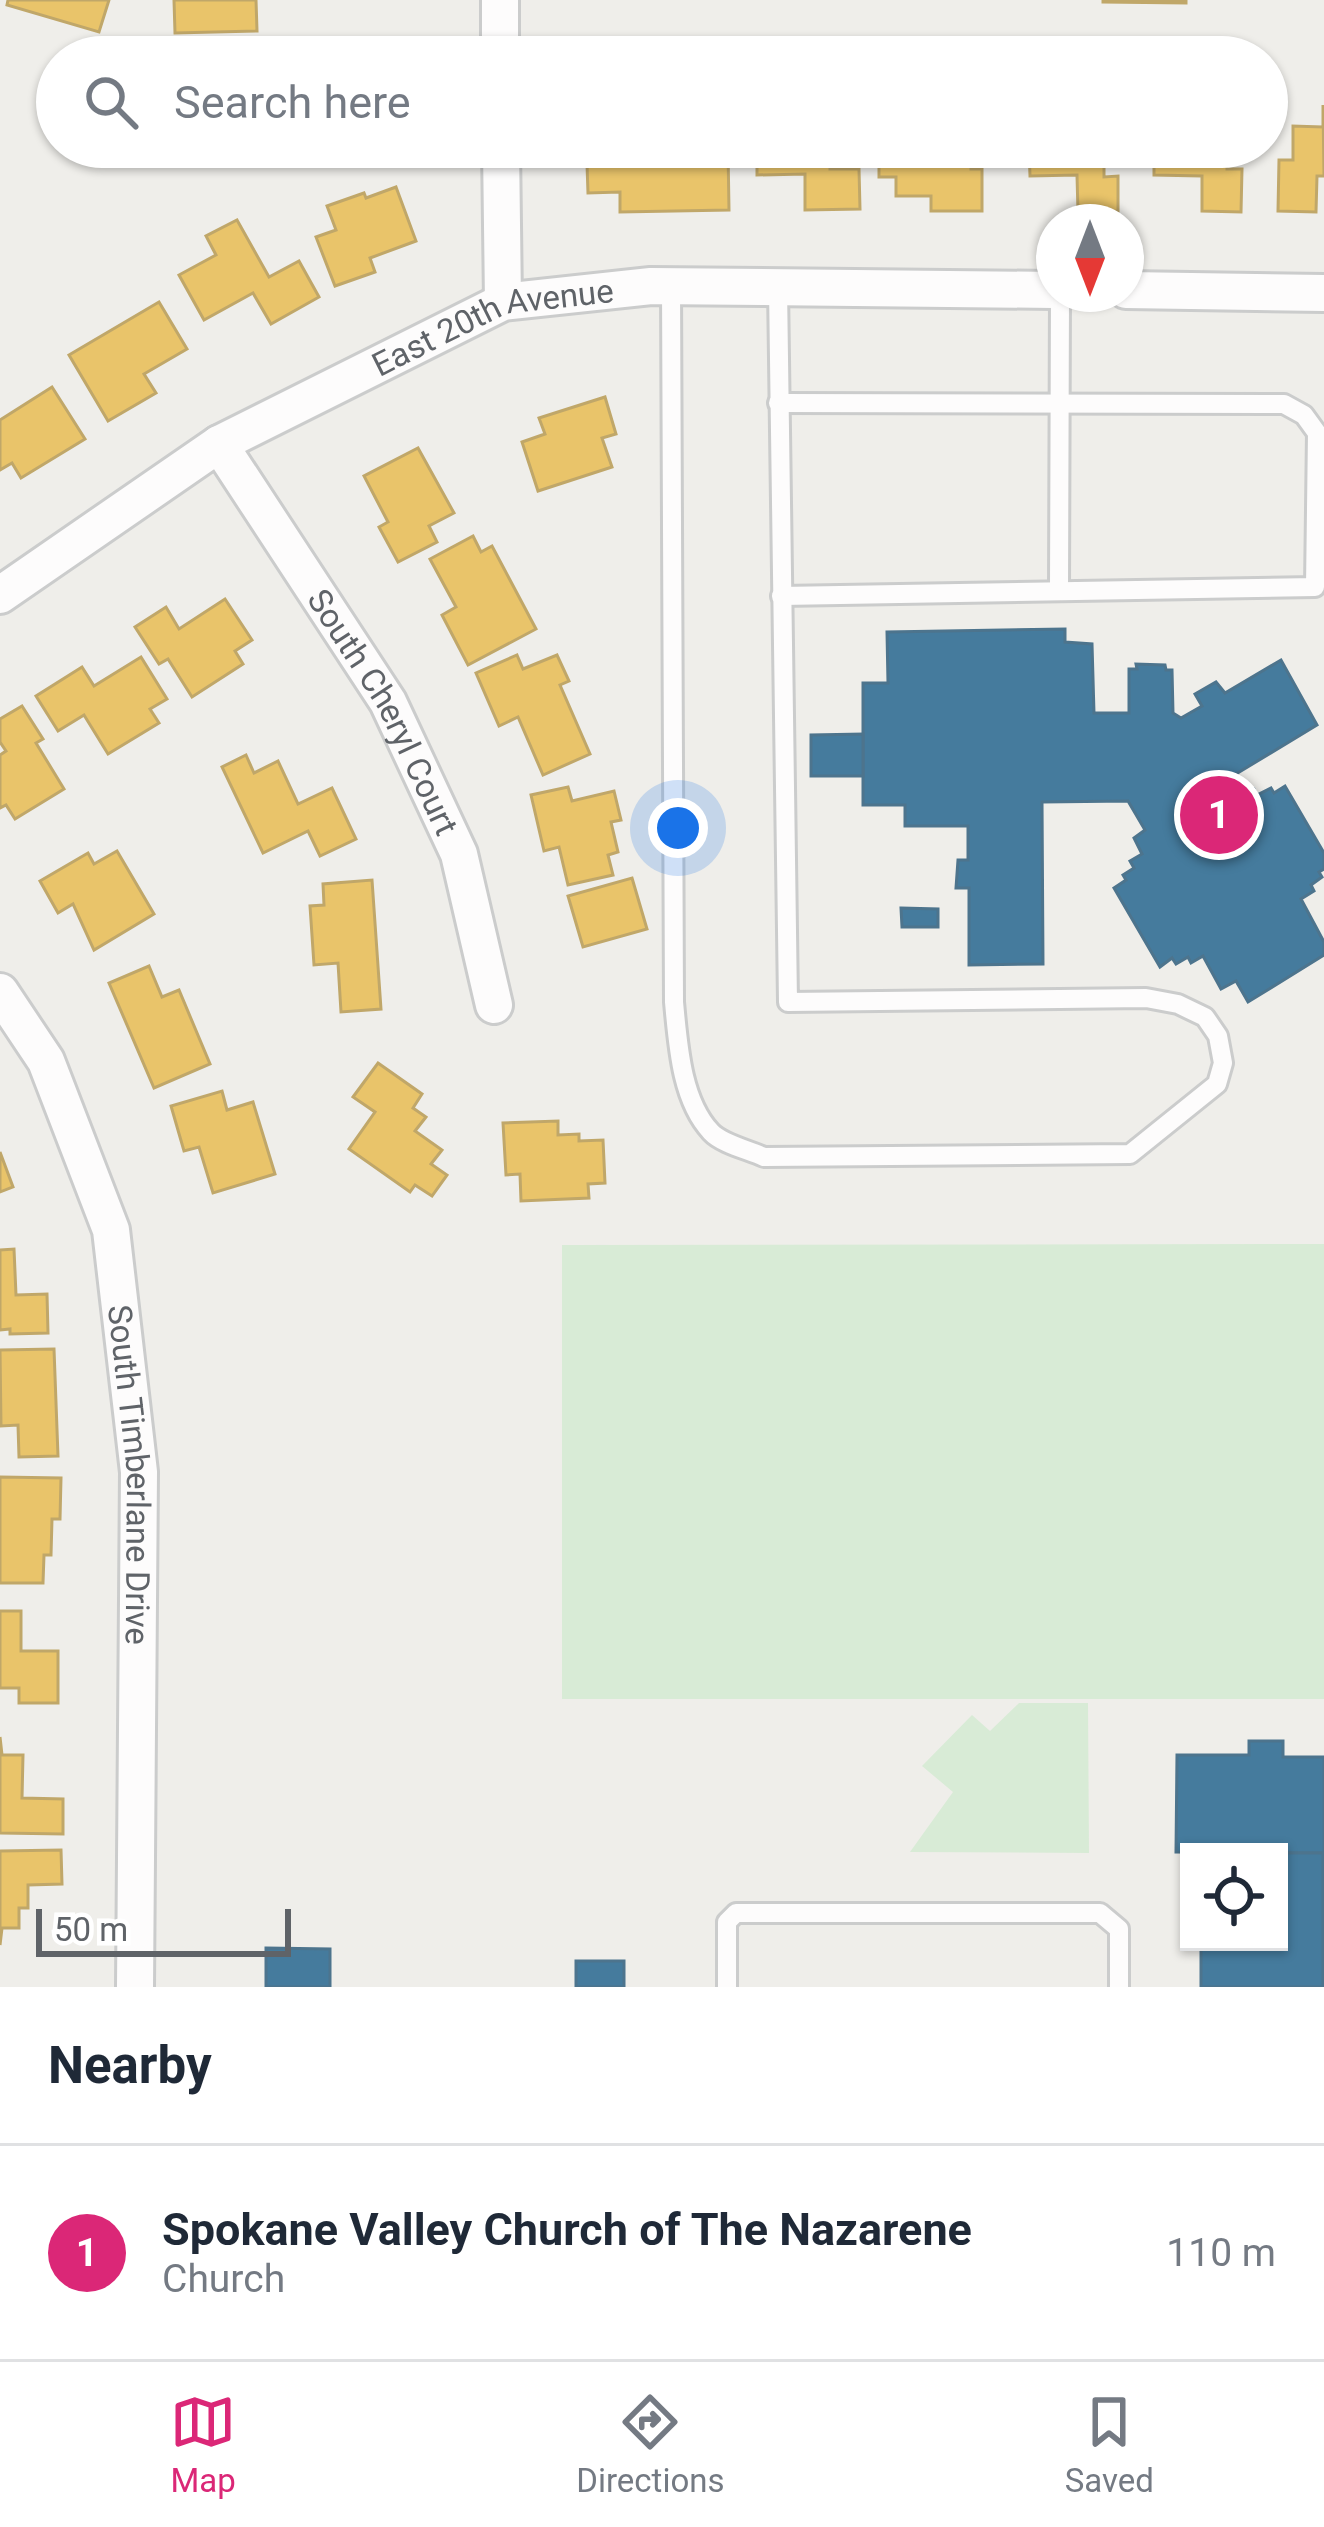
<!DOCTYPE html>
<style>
:root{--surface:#fff;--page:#f2f2f3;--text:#1f2937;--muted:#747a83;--line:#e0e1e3;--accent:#db2777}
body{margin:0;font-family:Roboto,sans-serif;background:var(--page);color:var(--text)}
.controls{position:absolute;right:36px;bottom:36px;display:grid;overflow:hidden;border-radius:0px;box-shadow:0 3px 9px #0004}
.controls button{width:108px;height:108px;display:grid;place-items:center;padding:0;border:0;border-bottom:3px solid var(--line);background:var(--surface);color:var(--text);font:60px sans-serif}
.compass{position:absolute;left:1036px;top:204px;width:108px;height:108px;border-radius:50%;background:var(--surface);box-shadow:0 3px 9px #0004;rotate:180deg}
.scale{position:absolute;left:36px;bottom:30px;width:255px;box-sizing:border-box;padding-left:12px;border:6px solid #5f6368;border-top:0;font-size:33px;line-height:42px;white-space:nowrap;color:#5f6368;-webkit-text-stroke:9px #fff;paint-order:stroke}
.you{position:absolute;left:678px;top:828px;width:42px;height:42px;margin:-30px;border:9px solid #fff;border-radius:50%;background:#1a73e8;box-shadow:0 0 0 18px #1a73e833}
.badge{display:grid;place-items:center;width:78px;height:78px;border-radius:50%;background:var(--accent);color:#fff;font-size:39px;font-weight:700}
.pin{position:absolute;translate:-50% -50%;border:6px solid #fff;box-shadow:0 3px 12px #0006}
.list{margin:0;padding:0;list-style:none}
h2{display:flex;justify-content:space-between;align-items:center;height:156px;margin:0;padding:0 48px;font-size:51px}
h2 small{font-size:39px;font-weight:400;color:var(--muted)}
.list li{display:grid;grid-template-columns:78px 1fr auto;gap:36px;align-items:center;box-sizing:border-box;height:216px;padding:0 48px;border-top:3px solid var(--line)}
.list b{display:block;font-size:45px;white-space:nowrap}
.list p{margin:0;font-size:39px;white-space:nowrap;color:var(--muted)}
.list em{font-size:39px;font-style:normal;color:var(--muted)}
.icon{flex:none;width:66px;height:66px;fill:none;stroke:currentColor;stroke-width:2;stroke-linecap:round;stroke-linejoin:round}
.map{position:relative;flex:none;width:1324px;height:1987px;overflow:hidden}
.search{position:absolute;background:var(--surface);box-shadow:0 3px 9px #0004;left:36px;right:36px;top:36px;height:132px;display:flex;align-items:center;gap:30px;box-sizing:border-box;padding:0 42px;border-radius:66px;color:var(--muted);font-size:45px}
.sheet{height:372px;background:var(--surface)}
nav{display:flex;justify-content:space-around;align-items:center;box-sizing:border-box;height:168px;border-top:3px solid var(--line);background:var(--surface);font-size:33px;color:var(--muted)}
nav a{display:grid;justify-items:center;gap:6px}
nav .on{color:var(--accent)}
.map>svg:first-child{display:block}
.green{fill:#d8ebd6}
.homes{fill:#e9c46a;stroke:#c0a769;stroke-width:3}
.public{fill:#457b9d;stroke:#4d748d;stroke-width:3}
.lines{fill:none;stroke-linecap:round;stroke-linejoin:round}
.lane-casing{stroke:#cbcccc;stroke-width:24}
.street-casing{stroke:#cbcccc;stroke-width:42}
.lane{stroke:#fdfcfc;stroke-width:18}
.street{stroke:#fdfcfc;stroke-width:36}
.labels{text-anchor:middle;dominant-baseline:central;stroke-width:12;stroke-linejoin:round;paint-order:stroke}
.street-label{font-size:33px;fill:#5f6368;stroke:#fff}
</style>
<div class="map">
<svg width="1324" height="1987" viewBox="0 0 1324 1987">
<rect width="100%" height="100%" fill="#efeeea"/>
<g class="green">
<path d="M1324,1244v455h-762v-454z"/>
<path d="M1019,1703h69l1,150 -179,-1 43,-60 -31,-26 50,-51 18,16z"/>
</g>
<g class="homes">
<path d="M8,0h101l-10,32 -92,-27z"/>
<path d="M174,0h82l1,31 -82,2z"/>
<path d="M1103,0h83v3l-83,-1z"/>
<path d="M1323,105l1,71h-7l-1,36 -38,-1 1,-51h14v-34l30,1z"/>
<path d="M757,147h73v22h29l1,40 -55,1v-36l-48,1z"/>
<path d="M896,147h75v22h11v42h-51v-15h-35v-19h-17v-28z"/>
<path d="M1015,147h89v30l14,-1v35l-40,1 -1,-37 -47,1 -1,-28z"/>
<path d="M1154,147h73v22h15l-1,43 -39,-1v-35l-48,-1z"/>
<path d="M728,150l1,60 -109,2v-20l-32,1 -1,-29h20v-13z"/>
<path d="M396,187l20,54 -46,17 5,14 -40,14 -19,-49 20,-7 -9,-24 37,-13 2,5z"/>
<path d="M237,220l32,57 30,-16 20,36 -48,27 -18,-31 -49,27 -25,-45 37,-20 -10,-19z"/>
<path d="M159,302l28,47 -43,25 12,19 -48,28 -39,-66z"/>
<path d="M52,387l33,52 -64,39 -9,-15 -12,7v-50z"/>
<path d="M605,397l11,37 -14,4 10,29 -74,24 -16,-49 23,-8 -6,-16z"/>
<path d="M418,448l36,65 -25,13 8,16 -39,20 -19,-35 9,-5 -24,-46z"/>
<path d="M473,536l8,16 11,-6 44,83 -68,36 -26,-50 14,-8 -26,-48z"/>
<path d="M225,599l27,41 -17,11 8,13 -51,33 -24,-38 -9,5 -24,-37 31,-20 13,22z"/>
<path d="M517,655l6,14 34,-14 12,26 -9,4 30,69 -47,21 -25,-58 -19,9 -23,-53z"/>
<path d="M141,657l26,42 -17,10 9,14 -51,31 -24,-39 -26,16 -22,-35 46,-29 12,19z"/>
<path d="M22,706l21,33 -7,4 28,46 -49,30 -9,-14 -6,3v-53l6,-4 -6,-9v-23z"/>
<path d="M246,755l8,18 24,-12 20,43 34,-16 24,51 -36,17 -12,-25 -45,22 -41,-86z"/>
<path d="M568,787l4,14 42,-10 7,29 -10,2 7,30 -10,3 5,20 -45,10 -9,-38 -15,4 -13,-56z"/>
<path d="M117,851l37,63 -60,36 -21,-46 -15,9 -18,-32 48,-28 6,11z"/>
<path d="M632,878l15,51 -64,18 -15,-51z"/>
<path d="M372,880l9,129 -40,3 -3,-49 -24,2 -4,-59 14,-1 -1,-21z"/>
<path d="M149,966l13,31 17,-7 31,74 -56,24 -45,-105z"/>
<path d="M378,1063l44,31 -9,14 13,9 -11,14 27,19 -11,14 16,11 -15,21 -17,-11 -5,7 -61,-43 26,-37 -22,-15z"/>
<path d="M222,1091l5,19 26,-8 22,72 -62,19 -14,-46 -15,4 -13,-45z"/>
<path d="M558,1121v14l21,-1v7l24,-1 2,43 -17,1 1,14 -68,3 -1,-27 -14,1 -3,-52z"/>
<path d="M0,1152l13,35 -13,5z"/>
<path d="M14,1249l2,46 31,-1 1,39 -38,1v-5l-10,1v-80z"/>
<path d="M54,1349l4,107 -39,1 -1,-32 -17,1 -1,-76z"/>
<path d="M0,1477l61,1 -1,41h-8l-1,36h-7l-1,28h-43z"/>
<path d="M0,1611h21v40h37v52h-39v-15h-19z"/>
<path d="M0,1737l2,18h21l-1,43 41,1v35l-63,-1z"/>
<path d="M61,1850l1,34 -34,1v23h-9v20h-17l-2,17v-94z"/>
</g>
<g class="public">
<path d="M1065,629v13l27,2 2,69h35v-44h8l-1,-5 29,1 1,5h6l1,43 8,5 21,-12 -7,-12 21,-12 9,11 56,-33 36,65 -86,52 11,19 12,-7 3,6 14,-7 3,5 11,-7 39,67v16l-5,3 3,5 -11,8 3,6 -13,8 23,43v13l-76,47 -12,-21 -15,8 -18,-33 -12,7 -3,-6 -12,7 -4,-6 -12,9 -46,-79 12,-8 -3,-5 11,-7 -4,-7 12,-7 -8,-16 11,-8 -17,-29 -86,1 1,162 -74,1v-77h-13l2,-28h10v-34h-63v-21h-42v-122h25l-1,-51z"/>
<path d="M863,734v42h-52v-41z"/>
<path d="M901,908l37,1v18h-36z"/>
<path d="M1249,1741h34v16h41v96l-148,-1 1,-97h72z"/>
<path d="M1279,1853h44v134h-122v-45h78z"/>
<path d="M266,1948l64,1v38h-64z"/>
<rect x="576" y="1961" width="48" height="26"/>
</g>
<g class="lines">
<defs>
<g id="lane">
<path d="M671,286l3,716c4,42 7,98 37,130 11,12 38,18 53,25l366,-3 87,-70 6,-21 -5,-27 -13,-19 -27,-13 -32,-6 -358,4 -10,-715"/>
<path d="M778,403l506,1 20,11 13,18 -2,154 -534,9"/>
<path d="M1059,589l1,-295"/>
<path d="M727,1987v-65l9,-9h364l19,16v58"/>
</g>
<g id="street">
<path d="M500,0v57"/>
<path d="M501,147l2,155"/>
<path d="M1126,290l198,3"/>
<path id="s1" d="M219,444l169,258 71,152 35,151"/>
<path id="s2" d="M0,595l219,-151 284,-142 148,-16 403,4"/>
<path id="s3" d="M0,992l46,69 65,169 28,242 -4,515"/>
</g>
</defs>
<use href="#lane" class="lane-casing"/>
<use href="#street" class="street-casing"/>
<use href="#lane" class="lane"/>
<use href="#street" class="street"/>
</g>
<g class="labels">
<g class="street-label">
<text stroke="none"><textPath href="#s2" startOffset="567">East 20th Avenue</textPath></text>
<text stroke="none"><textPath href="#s1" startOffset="315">South Cheryl Court</textPath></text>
<text stroke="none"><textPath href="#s3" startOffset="510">South Timberlane Drive</textPath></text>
</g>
</g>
</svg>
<div class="controls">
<button><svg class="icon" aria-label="locate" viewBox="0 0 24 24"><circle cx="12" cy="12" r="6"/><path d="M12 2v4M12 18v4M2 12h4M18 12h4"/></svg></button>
</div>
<svg class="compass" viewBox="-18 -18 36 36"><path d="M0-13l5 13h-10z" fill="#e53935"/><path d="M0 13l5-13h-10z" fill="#747a83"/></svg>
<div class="scale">50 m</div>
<div class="you"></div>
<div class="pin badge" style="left:1219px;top:815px">1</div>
<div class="search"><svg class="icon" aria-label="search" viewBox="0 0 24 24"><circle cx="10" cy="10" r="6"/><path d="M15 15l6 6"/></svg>Search here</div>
</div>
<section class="sheet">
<h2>Nearby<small></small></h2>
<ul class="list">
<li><span class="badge">1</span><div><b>Spokane Valley Church of The Nazarene</b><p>Church</p></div><em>110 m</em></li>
</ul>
</section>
<nav>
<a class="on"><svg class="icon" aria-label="map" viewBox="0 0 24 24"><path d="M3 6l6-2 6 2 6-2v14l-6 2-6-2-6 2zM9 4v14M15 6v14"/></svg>Map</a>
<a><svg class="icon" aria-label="directions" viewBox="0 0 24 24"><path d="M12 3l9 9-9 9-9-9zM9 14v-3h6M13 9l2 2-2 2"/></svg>Directions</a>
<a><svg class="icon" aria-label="saved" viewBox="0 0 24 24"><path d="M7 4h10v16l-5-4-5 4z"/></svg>Saved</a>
</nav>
